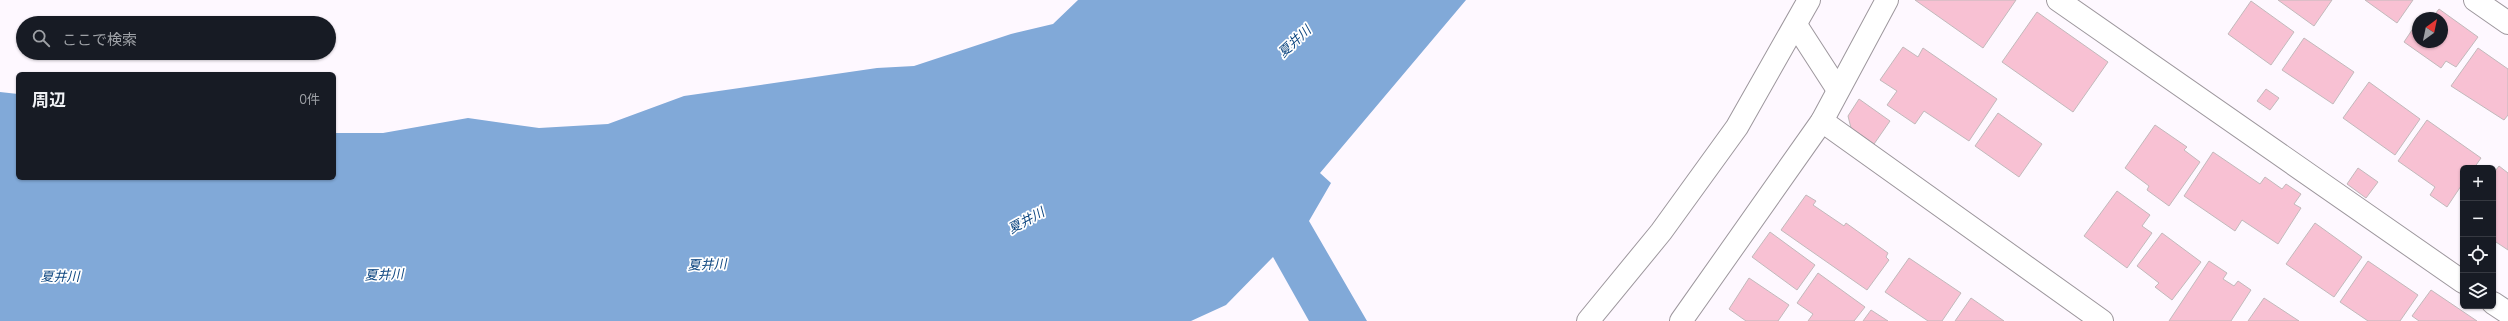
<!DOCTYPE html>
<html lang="ja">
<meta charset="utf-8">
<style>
:root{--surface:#171b24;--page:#242831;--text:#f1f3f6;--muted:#9ea1a6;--line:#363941}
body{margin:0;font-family:Mulish,"Noto Sans JP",sans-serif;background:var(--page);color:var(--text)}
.controls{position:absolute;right:12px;bottom:12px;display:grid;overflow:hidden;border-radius:6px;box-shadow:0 1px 3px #0004}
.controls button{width:36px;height:36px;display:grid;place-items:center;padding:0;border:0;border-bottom:1px solid var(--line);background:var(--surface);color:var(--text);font:20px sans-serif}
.compass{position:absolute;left:2412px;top:12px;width:36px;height:36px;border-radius:50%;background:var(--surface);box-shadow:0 1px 3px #0004;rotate:33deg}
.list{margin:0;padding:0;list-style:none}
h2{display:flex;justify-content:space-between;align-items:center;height:52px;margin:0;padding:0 16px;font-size:17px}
h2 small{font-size:13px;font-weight:400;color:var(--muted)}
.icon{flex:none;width:22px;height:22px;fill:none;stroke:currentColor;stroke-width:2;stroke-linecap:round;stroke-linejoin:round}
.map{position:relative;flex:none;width:2508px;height:321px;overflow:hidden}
.search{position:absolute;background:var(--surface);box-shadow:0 1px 3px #0004;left:16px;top:16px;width:320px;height:44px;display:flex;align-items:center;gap:10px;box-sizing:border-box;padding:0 14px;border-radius:22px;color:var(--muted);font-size:15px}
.panel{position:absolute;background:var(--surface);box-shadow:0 1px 3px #0004;left:16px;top:72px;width:320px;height:108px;border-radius:6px}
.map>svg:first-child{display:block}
.water{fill:#81a9d8}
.building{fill:#f8c1d3;stroke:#c2b9bb}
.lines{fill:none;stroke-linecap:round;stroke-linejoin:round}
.street-casing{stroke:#9d979d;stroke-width:24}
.street{stroke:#fff;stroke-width:22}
.labels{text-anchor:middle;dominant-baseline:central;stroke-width:3.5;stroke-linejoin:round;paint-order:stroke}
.water-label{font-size:13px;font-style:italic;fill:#0d4680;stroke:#fff}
</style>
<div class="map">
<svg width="2508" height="321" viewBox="0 0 2508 321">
<rect width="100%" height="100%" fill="#fef8ff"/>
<path class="water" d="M1078,0h388l-146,173 11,10 -22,38 58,100h-58l-36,-64 -47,48 -35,16h-1191v-229l18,2v84h316v-45h49l85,-15 71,10 69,-4 76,-28 193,-28 37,-2 97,-32 42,-10z"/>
<g class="building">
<path d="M1915,0h101l-33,48z"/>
<path d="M2278,0h54l-18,26z"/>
<path d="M2365,0h48l-16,23z"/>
<path d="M2251,1l43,31 -23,33 -43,-31z"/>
<path d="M2439,9l39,28 -22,30 -10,-6 -5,7 -37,-26 14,-21v21h24v-24h-10z"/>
<path d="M2037,12l71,50 -35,50 -71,-50z"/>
<path d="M2304,38l50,34 -21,32 -51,-34z"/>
<path d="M1903,47l15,10 5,-9 74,51 -28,42 -45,-30 -9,13 -28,-19 10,-14 -17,-11z"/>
<path d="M2478,48l30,21v46l-4,5 -53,-34z"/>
<path d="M2369,82l51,37 -25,36 -52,-37z"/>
<path d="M2266,89l13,9 -9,12 -13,-9z"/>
<path d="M1859,99l31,22 -16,23 -23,-16 -3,-12z"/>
<path d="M1998,113l44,31 -23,33 -44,-31z"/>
<path d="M2427,120l54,38 -7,10h-11v15l-16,24 -17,-12 5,-8 -37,-26z"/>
<path d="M2155,125l32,22 -3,3 16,12 -31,44 -22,-16 2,-4 -24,-18z"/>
<path d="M2213,152l47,32 5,-7 17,12 4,-5 15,10 -7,10 7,4 -23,36 -36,-24 -7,11 -51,-35z"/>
<path d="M2499,166l9,7v77l-15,-10v-66z"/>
<path d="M2358,168l20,14 -12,16 -19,-14z"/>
<path d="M2117,191l33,24 -8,11 10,7 -25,35 -43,-32z"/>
<path d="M1806,195l10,6 -3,4 31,21 2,-3 42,30 -2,4 3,3 -22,30 -86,-60z"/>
<path d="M2315,223l47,34 -28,40 -48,-33z"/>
<path d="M1770,232l45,33 -18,25 -45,-33z"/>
<path d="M2162,233l39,29 -29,38 -17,-13 4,-4 -22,-17z"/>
<path d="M1909,258l52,35 -19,28h-14l-43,-29z"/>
<path d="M2209,261l18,12 -4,6 11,7 4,-5 13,9 -20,31h-62z"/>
<path d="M2368,261l50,34 -18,26h-32l-28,-19z"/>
<path d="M1818,273l47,34 -11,14h-46l5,-7 -16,-11z"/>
<path d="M1749,278l40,27 -11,16h-32l-17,-12z"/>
<path d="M2431,290l46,31h-58l-7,-5z"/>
<path d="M1971,298l33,23h-49z"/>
<path d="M2264,298l35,23h-51z"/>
<path d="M1871,310l17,11h-25z"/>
</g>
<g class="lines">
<defs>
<g id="street">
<path d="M2058,0l405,282"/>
<path d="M2475,0l33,23"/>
<path d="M1796,25l42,65"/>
<path d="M1822,121l280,200"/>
<path d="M2493,303l15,10"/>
<path d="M1588,321l73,-89 76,-105 72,-127"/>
<path d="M1681,321l141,-200 65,-121"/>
</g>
</defs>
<use href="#street" class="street-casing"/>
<use href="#street" class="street"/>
</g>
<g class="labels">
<g class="water-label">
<text transform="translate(1294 41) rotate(-43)">夏井川</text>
<text transform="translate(1026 220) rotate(-29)">夏井川</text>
<text transform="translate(707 264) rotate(-2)">夏井川</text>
<text transform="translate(384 274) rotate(-2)">夏井川</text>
<text x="60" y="276">夏井川</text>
</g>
</g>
</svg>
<div class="controls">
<button>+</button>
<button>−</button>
<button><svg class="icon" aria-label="locate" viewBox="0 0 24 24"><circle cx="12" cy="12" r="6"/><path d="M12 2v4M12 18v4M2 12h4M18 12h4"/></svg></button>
<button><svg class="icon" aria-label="layers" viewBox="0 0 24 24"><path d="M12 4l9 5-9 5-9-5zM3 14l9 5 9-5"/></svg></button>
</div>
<svg class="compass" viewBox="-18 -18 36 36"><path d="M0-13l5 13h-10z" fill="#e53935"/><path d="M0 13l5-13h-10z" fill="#9ea1a6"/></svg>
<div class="search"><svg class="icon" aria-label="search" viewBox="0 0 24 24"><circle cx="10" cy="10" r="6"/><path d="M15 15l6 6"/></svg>ここで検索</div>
<section class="panel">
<h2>周辺<small>0件</small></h2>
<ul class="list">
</ul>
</section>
</div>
